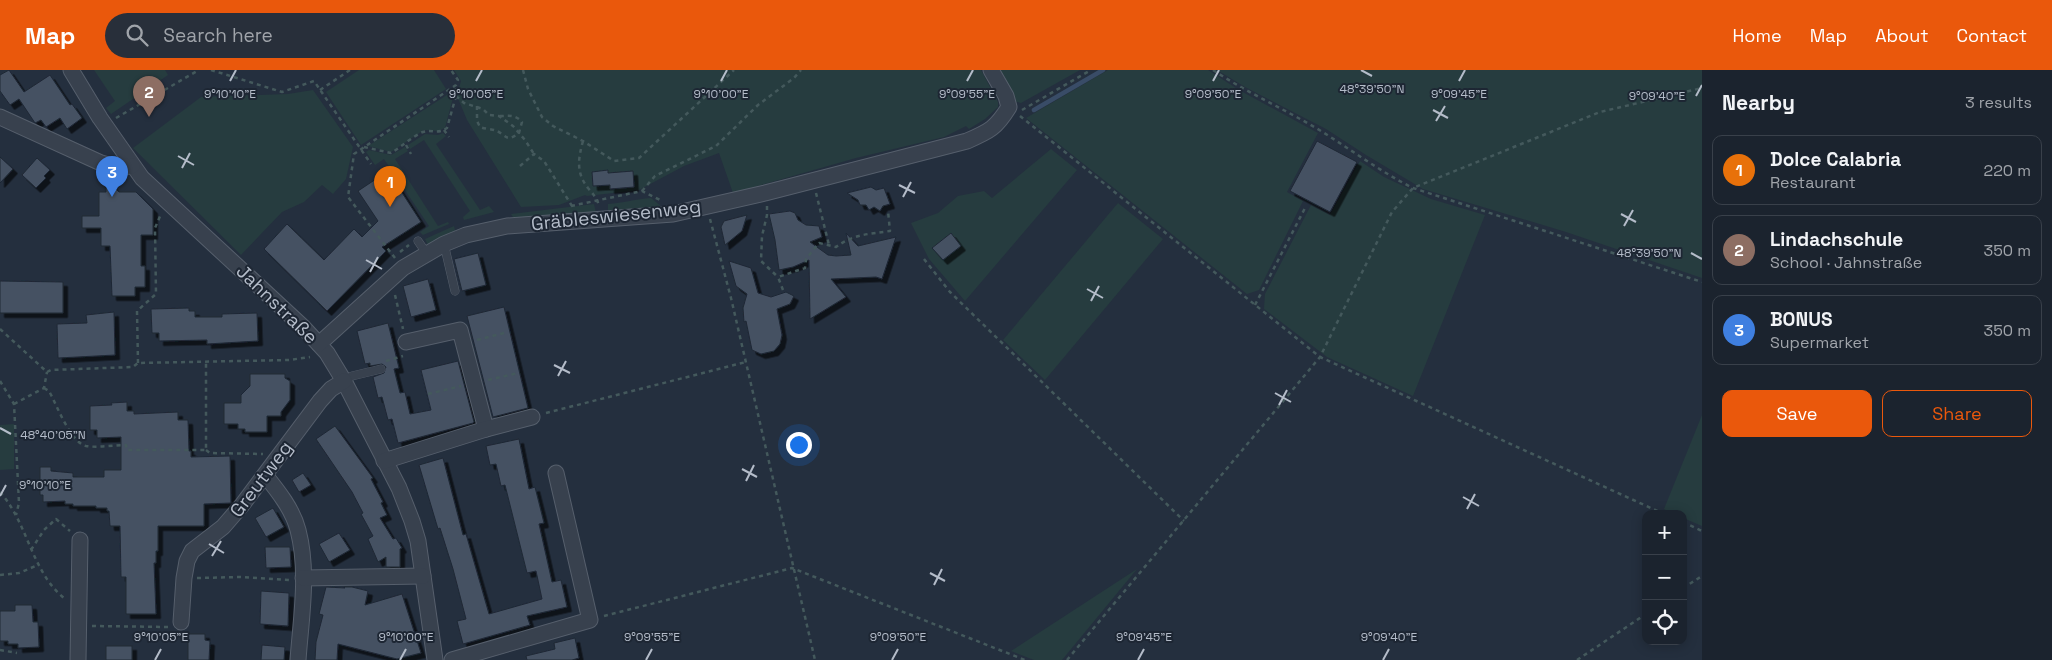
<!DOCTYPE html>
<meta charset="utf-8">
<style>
:root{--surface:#1b232e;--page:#282f3a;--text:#f1f3f6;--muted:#a0a4aa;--line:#39404a;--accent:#ea580c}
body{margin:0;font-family:"Space Grotesk",sans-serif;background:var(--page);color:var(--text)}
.controls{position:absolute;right:15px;bottom:15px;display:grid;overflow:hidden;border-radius:10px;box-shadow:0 2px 12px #0003}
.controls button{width:45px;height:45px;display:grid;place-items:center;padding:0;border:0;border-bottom:1px solid var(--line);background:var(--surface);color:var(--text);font:25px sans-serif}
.you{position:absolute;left:798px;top:374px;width:18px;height:18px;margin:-12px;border:4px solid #fff;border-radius:50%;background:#1a73e8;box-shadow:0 0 0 8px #1a73e833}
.badge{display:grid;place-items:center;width:32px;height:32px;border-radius:50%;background:var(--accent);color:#fff;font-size:16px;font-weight:700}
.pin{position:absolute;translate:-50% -41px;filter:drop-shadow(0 1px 2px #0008)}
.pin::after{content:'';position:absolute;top:26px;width:18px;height:15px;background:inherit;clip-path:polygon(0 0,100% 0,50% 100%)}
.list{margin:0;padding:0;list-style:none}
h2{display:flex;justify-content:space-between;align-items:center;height:65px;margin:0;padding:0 20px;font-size:21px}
h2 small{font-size:16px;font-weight:400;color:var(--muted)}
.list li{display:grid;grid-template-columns:32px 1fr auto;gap:15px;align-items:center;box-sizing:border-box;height:70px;margin:0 10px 10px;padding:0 10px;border:1px solid var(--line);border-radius:10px}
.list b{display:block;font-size:19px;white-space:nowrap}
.list p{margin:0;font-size:16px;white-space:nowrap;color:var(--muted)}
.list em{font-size:16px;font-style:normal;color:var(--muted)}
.actions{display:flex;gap:10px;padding:15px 20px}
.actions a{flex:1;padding:11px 0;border:1px solid var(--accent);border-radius:10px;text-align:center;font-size:18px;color:var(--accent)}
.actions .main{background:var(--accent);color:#fff}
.icon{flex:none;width:28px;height:28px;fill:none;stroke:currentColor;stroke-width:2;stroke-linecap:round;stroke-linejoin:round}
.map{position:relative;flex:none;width:1702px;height:590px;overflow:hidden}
header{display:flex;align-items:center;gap:30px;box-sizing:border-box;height:70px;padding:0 25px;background:var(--accent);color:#fff}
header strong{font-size:24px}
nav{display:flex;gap:28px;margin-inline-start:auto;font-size:18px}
.search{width:350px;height:45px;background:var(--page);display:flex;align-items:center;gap:12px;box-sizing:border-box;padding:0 18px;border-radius:28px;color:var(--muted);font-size:19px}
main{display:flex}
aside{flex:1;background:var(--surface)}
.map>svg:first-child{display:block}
.green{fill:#263c3f}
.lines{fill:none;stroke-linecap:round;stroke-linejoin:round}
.stream{stroke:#394c67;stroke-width:4.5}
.building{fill:#455162;stroke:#1f2835;filter:url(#shadow)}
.service-casing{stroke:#565f6c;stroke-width:9}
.minor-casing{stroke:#565f6c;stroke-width:17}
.path{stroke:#44595c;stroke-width:2.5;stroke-dasharray:4 4;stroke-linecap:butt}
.service{stroke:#38414e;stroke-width:8}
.minor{stroke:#38414e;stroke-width:15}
.ticks{fill:none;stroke:#b4bcc9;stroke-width:2}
.labels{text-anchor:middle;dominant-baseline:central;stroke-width:4;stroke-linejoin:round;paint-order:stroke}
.street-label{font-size:19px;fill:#b4bcc9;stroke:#1d2633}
.ticks-label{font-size:12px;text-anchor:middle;fill:#b4bcc9;stroke:#1d2633;stroke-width:4;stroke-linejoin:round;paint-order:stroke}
</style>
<header>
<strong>Map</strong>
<div class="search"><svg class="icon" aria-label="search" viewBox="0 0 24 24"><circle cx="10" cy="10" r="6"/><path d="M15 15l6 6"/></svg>Search here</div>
<nav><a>Home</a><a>Map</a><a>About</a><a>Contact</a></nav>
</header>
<main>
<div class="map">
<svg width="1702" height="590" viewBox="0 0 1702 590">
<defs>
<filter id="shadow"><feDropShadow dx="4.5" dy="4.5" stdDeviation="0" flood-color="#0009"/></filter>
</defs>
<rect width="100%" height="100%" fill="#242f3e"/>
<g class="green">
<path d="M94,0h71l3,5 -57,39 -5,-6 9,-7z"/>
<path d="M359,0h75l12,19 -85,56 -35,-53z"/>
<path d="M454,0h527l17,32v5l-13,12 -16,10 -3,-3 -22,11 -88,21 -123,35 -14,-40 -35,13 -45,24 -52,6 -2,-1 -26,10 -38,2 -54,-87 -10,-24 4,-15z"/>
<path d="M998,0h82l-59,33 -7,-2z"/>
<path d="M1108,0h100l31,20 79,43 -31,59 16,9 -44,89 -12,4 -221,-176z"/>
<path d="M1217,0h485v208l-136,-46 -143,-43 -57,-34 -40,-26 -81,-42z"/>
<path d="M313,20l40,57 -7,32 -13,15 -11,-9 -18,17 -22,10 -41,43 -108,-107 68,-51 87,-3z"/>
<path d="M453,21l1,3 -9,34 -7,3 -14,-1 -33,22 -23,-6z"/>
<path d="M443,63l3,3 -10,8 44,66 9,-4 5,6 -30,8 -1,-3 7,-6 -46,-71 -14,9 -2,-4 17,-11 13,1z"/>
<path d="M405,77l3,4 -13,8 43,67 10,-4 1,2 -26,11 -3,-3 9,-6 -45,-67 -9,6 -9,-13 3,-2 22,5z"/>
<path d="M1051,79l26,21 -112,131 -36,-42 -18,-36 27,-10 20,-17 26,-5 8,7z"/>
<path d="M1360,91l24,16 47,22 54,16 -72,181 -86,-39 -63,-48 1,-15 46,-89 19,10z"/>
<path d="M651,128l11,9 -54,5v-8c15,-1 28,-5 43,-6z"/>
<path d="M1118,133l45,36 -118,141 -42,-40z"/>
<path d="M594,134l2,9 -80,9 -5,-8z"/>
<path d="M454,156l2,8 -28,11 -3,-6z"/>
<path d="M1702,345v111l-19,-8v-4h-9l-10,-5z"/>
<path d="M14,354v45l-14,1v-45z"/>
<path d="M1137,499l-75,91h-28l-23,-9z"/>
</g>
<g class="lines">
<path class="stream" d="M1034,40l69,-40"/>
</g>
<g class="building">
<path d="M9,0l15,22 26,-17 20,30 2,-1 10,14 -15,11 -7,-11 -14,9 -5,-7 -6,3 -16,-24 -9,6 -10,-14v-16z"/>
<path d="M1317,71l40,21 -27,50 -40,-21z"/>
<path d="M0,87l13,12 -13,14z"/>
<path d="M37,88l13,12 -6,6 2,2 -10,10 -14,-13z"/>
<path d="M608,100v3l25,-2 1,16 -24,2v-4l-17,1 -1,-14z"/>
<path d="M388,101l33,51 -39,25 4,4 -59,60 -63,-62 23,-25 37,36 30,-31 8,8 16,-16 -20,-30z"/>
<path d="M106,109l13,13h17l17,17v26h-12v31h4v21h-10v9h-23l-2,-50h-9v-18h-19v-12h17v-24h7z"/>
<path d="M871,117l5,3 8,-2 6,16 -7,2 -3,5 -6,-4 -5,3 -3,-5h-6l-2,-5 -11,-7z"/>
<path d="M790,141l5,2 3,7 8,5 13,1 3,11 -12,5 18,13 8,1 15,-1 -5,-22 12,13 38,-9 -14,42 -6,-2 -45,2 15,18 -36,22 -1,-59 -16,7 -14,3 -4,-30 -6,-26z"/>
<path d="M747,145l-5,16 -17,14 -4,-18 3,-6z"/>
<path d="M951,163l10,13 -18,14 -11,-12z"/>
<path d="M478,183l8,32 -24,6 -8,-32z"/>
<path d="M729,191l22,7 7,25 13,4 15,-5 8,4 -4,8 -13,5 5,26 -2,9 -6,7 -13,3 -9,-4 -6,-29 -2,1 -1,-14 4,-14 -11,-8z"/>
<path d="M428,209l8,31 -25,7 -8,-31z"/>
<path d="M0,211l63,1v31h-63z"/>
<path d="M504,237l24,101 -35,9 -26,-101z"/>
<path d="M189,238v3h6v6h27v-3l35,-1 1,28 -51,3v-4l-48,1v-8h-7l-1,-24z"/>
<path d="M114,242l1,43 -57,3 -1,-34 30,-1 -1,-8z"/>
<path d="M388,253l11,45 -5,1 6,24 5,-1 5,22 21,-4 -10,-40 37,-9 16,61 -1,1 -75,20 -6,-24 -4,1 -6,-23 -4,1 -5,-21 11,-4 2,-6 -4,-3 -12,2v-3l-5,1 -8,-33z"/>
<path d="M250,304h35v4l5,3v19l-9,12v4h-14v16h-22v-3h-7v-5h-14v-21h17v-8l9,-9z"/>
<path d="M127,332v9h7v3l44,-2v8h10l1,31h2v6l39,-1 1,47 -27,1v22h-46v25h-2v12h-2l2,51h-30v-37h-5l-1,-51h-10l-1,-15h-2v-3h-11v-2h-23v-2h-8v-3l-22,1v-7h-3v-28h11v4l22,2v4h31v-7h17v-33l-24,1v-8h-7v-24l22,-1 -1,-2z"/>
<path d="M335,356l38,52 -2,1 12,23 -2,1 6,12 -7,3 13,21 3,-1 6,10 -2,1v18h-14v-10l-8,5 -10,-23 5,-3 -12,-22 2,-1 -11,-21 -36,-53z"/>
<path d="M519,369l10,50 6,-2 9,36 -5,1 13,58 9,-2 6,27 -40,9 3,9 -67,19 -6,-23 9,-2 -13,-50 -13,-41 -2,1 -19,-64 24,-7 20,77 3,-1 23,80 53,-15 -6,-28 -9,2 -22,-88 -4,1 -5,-22 -6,1 -4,-19z"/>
<path d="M303,403l8,12 -12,7 -7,-12z"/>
<path d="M273,438l11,19 -18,10 -11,-19z"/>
<path d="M339,463l11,17 -21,12 -10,-18z"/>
<path d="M265,477h25l1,20 -25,1z"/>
<path d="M326,517l19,1 -1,-1h8l16,4 -3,14 37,-11 19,59 -24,6 -59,-15 -1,16h-22l1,-18 7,-27 -4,-1z"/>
<path d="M261,521l28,2 -1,33 -28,-2z"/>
<path d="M15,535h17l1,17h5l1,25 -21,1v-4h-10v-3h-8v-30h15z"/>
<path d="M188,564h17v6l5,1 -1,19h-21z"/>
<path d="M575,568l4,20 -7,2h-45l-1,-4 29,-7 -1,-6z"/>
<path d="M262,575l23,2 -1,13h-23z"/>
<rect x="106" y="576" width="26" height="14"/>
</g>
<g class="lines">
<defs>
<g id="service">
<path d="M418,171l9,13"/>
<path d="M444,174l11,47"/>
<path d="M344,311l8,-5 29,-7"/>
</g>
<g id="minor">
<path d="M71,0l29,48 42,60 161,149 24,26 17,28 55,107 13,33 6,20 17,119"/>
<path d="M0,47l101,46 14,4 17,-1"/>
<path d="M406,272l54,-12 26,99"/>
<path d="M319,274l84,-76 41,-24 22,-9 41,-9 166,-12 92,-21 202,-52c23,-10 29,-13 42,-34l-3,-11 -15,-26"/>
<path d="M384,391l102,-32 46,-12"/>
<path d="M265,405c13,16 28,35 33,55 11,42 3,88 0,130"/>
<path d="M303,508l120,-2"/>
<path d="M181,552l3,-44 3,-17 5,-10 31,-24 19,-22 78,-104 11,-12 13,-8"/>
<path d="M78,590l2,-120"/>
<path d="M452,590l138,-40 -34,-147"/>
</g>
</defs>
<use href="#service" class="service-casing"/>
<use href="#minor" class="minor-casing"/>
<g class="path">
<path d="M211,0l71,22 32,-11 57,83"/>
<path d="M523,0l5,19 14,28 11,9 30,15 31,20 25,-3 95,-88"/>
<path d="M1213,0c33,22 69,38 103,58 33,20 63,43 97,60l289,94"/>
<path d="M320,20l30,-20"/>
<path d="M456,26l8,7 19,6 6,6 10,1 14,10 12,14 9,14"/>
<path d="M477,36v15l3,6c5,2 12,2 17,4 11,6 10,11 22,2l3,-11c-7,-8 -13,-6 -23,-6"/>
<path d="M1022,40l69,-40"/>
<path d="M1020,46l300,241 344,157"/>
<path d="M116,48l83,-48"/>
<path d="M444,60l5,7"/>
<path d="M583,71c-5,18 -7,32 5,47 5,6 9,10 11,18"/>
<path d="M406,75l5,9"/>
<path d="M364,77l27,6c10,-6 22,-17 32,-21 9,-3 14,3 24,-4l9,-32v-11"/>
<path d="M520,96l14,-12 10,7 28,45"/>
<path d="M642,121l13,-15 61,-30 42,-41 36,-27 7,-8"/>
<path d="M816,123l13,52"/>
<path d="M571,136l71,-15 18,9"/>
<path d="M767,136v9l-5,21 -1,25 17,16"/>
<path d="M710,149l21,79 84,362"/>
<path d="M400,182l9,-7"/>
<path d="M395,188l-47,-61 6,-43 102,-69 2,-5 -7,-10"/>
<path d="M924,189l26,33 234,229"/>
<path d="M783,220l-5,-13 27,-9 1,-9 13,-16 17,4c17,-13 34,-13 54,-16l-2,-20"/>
<path d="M395,225l8,34"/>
<path d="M1255,235l50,-97"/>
<path d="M0,259l47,43"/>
<path d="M477,270l31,-8"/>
<path d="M386,291l17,-5"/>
<path d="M138,293l-1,-52 19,-17 -1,-66 6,-14"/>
<path d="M47,302l4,-2 82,-3 5,-4 151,-3 21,-3"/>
<path d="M488,310l30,-7"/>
<path d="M0,311l14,23 5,99 -3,12"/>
<path d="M44,318l5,3c8,14 21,51 37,55 12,2 28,-1 40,-1l1,5h79v-90"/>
<path d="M428,324l33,-8"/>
<path d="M14,334l30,-16 3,-16"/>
<path d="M546,343l200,-51"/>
<path d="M206,380l4,3 53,1"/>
<path d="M0,422c28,31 31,79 64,106"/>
<path d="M1683,452l19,9"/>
<path d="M31,480l13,-20 12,-11 14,12"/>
<path d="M0,505l19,-2 19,-8"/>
<path d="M197,508l43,-1 49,3"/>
<path d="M1683,518l19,-12"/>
<path d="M604,546l188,-48 233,92"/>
<path d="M92,556l77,1"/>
<path d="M0,580l17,3"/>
<path d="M1067,590l253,-303 72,-145 21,-24 187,-76 102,-24"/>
<path d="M1577,590l69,-46"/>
</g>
<use href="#service" class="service"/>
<use href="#minor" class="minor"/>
</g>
<path class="ticks" d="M1361,0l11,6M230,11l6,-11M476,11l6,-11M721,11l6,-11M967,11l6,-11M1213,11l6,-11M1459,11l6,-11M1696,26l6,-11M1433,40l15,8M1436,51l9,-15M178,86l16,9M182,98l8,-15M899,115l16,8M903,127l8,-15M1621,144l15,8M1624,156l9,-16M1691,183l11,6M366,190l16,9M370,202l8,-15M1087,219l16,9M1091,231l8,-15M554,295l16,8M558,306l8,-15M1275,323l16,9M1279,335l8,-15M0,358l11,6M742,399l15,8M746,411l8,-16M0,426l6,-11M1463,427l16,9M1467,439l8,-15M209,474l15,9M212,486l9,-15M930,503l15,8M934,515l8,-16M155,590l6,-11M400,590l6,-11M646,590l6,-11M892,590l6,-11M1138,590l6,-11M1383,590l6,-11"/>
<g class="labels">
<g class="street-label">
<text transform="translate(616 145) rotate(-6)">Gräbleswiesenweg</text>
<text transform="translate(277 234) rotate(44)">Jahnstraße</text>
<text transform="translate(261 409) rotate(-53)">Greutweg</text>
</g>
</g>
<g class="ticks-label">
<text x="1372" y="23">48°39'50"N</text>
<text x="230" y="28">9°10'10"E</text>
<text x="476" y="28">9°10'05"E</text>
<text x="721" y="28">9°10'00"E</text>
<text x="967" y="28">9°09'55"E</text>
<text x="1213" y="28">9°09'50"E</text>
<text x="1459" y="28">9°09'45"E</text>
<text x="1657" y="30">9°09'40"E</text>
<text x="1649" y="187">48°39'50"N</text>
<text x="53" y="369">48°40'05"N</text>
<text x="45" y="419">9°10'10"E</text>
<text x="161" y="571">9°10'05"E</text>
<text x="406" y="571">9°10'00"E</text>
<text x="652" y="571">9°09'55"E</text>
<text x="898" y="571">9°09'50"E</text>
<text x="1144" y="571">9°09'45"E</text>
<text x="1389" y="571">9°09'40"E</text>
</g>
</svg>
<div class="controls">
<button>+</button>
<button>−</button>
<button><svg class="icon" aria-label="locate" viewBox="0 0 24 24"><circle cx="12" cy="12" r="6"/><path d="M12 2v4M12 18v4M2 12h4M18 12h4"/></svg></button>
</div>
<div class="you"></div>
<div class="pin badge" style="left:390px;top:137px;background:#e8710a">1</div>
<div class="pin badge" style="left:149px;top:47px;background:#8d6e63">2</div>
<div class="pin badge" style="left:112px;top:127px;background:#3f7fe0">3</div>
</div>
<aside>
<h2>Nearby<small>3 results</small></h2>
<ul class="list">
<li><span class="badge" style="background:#e8710a">1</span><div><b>Dolce Calabria</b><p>Restaurant</p></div><em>220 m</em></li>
<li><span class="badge" style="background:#8d6e63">2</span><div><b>Lindachschule</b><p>School · Jahnstraße</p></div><em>350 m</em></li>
<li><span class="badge" style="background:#3f7fe0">3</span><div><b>BONUS</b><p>Supermarket</p></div><em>350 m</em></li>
</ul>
<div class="actions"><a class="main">Save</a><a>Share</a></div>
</aside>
</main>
